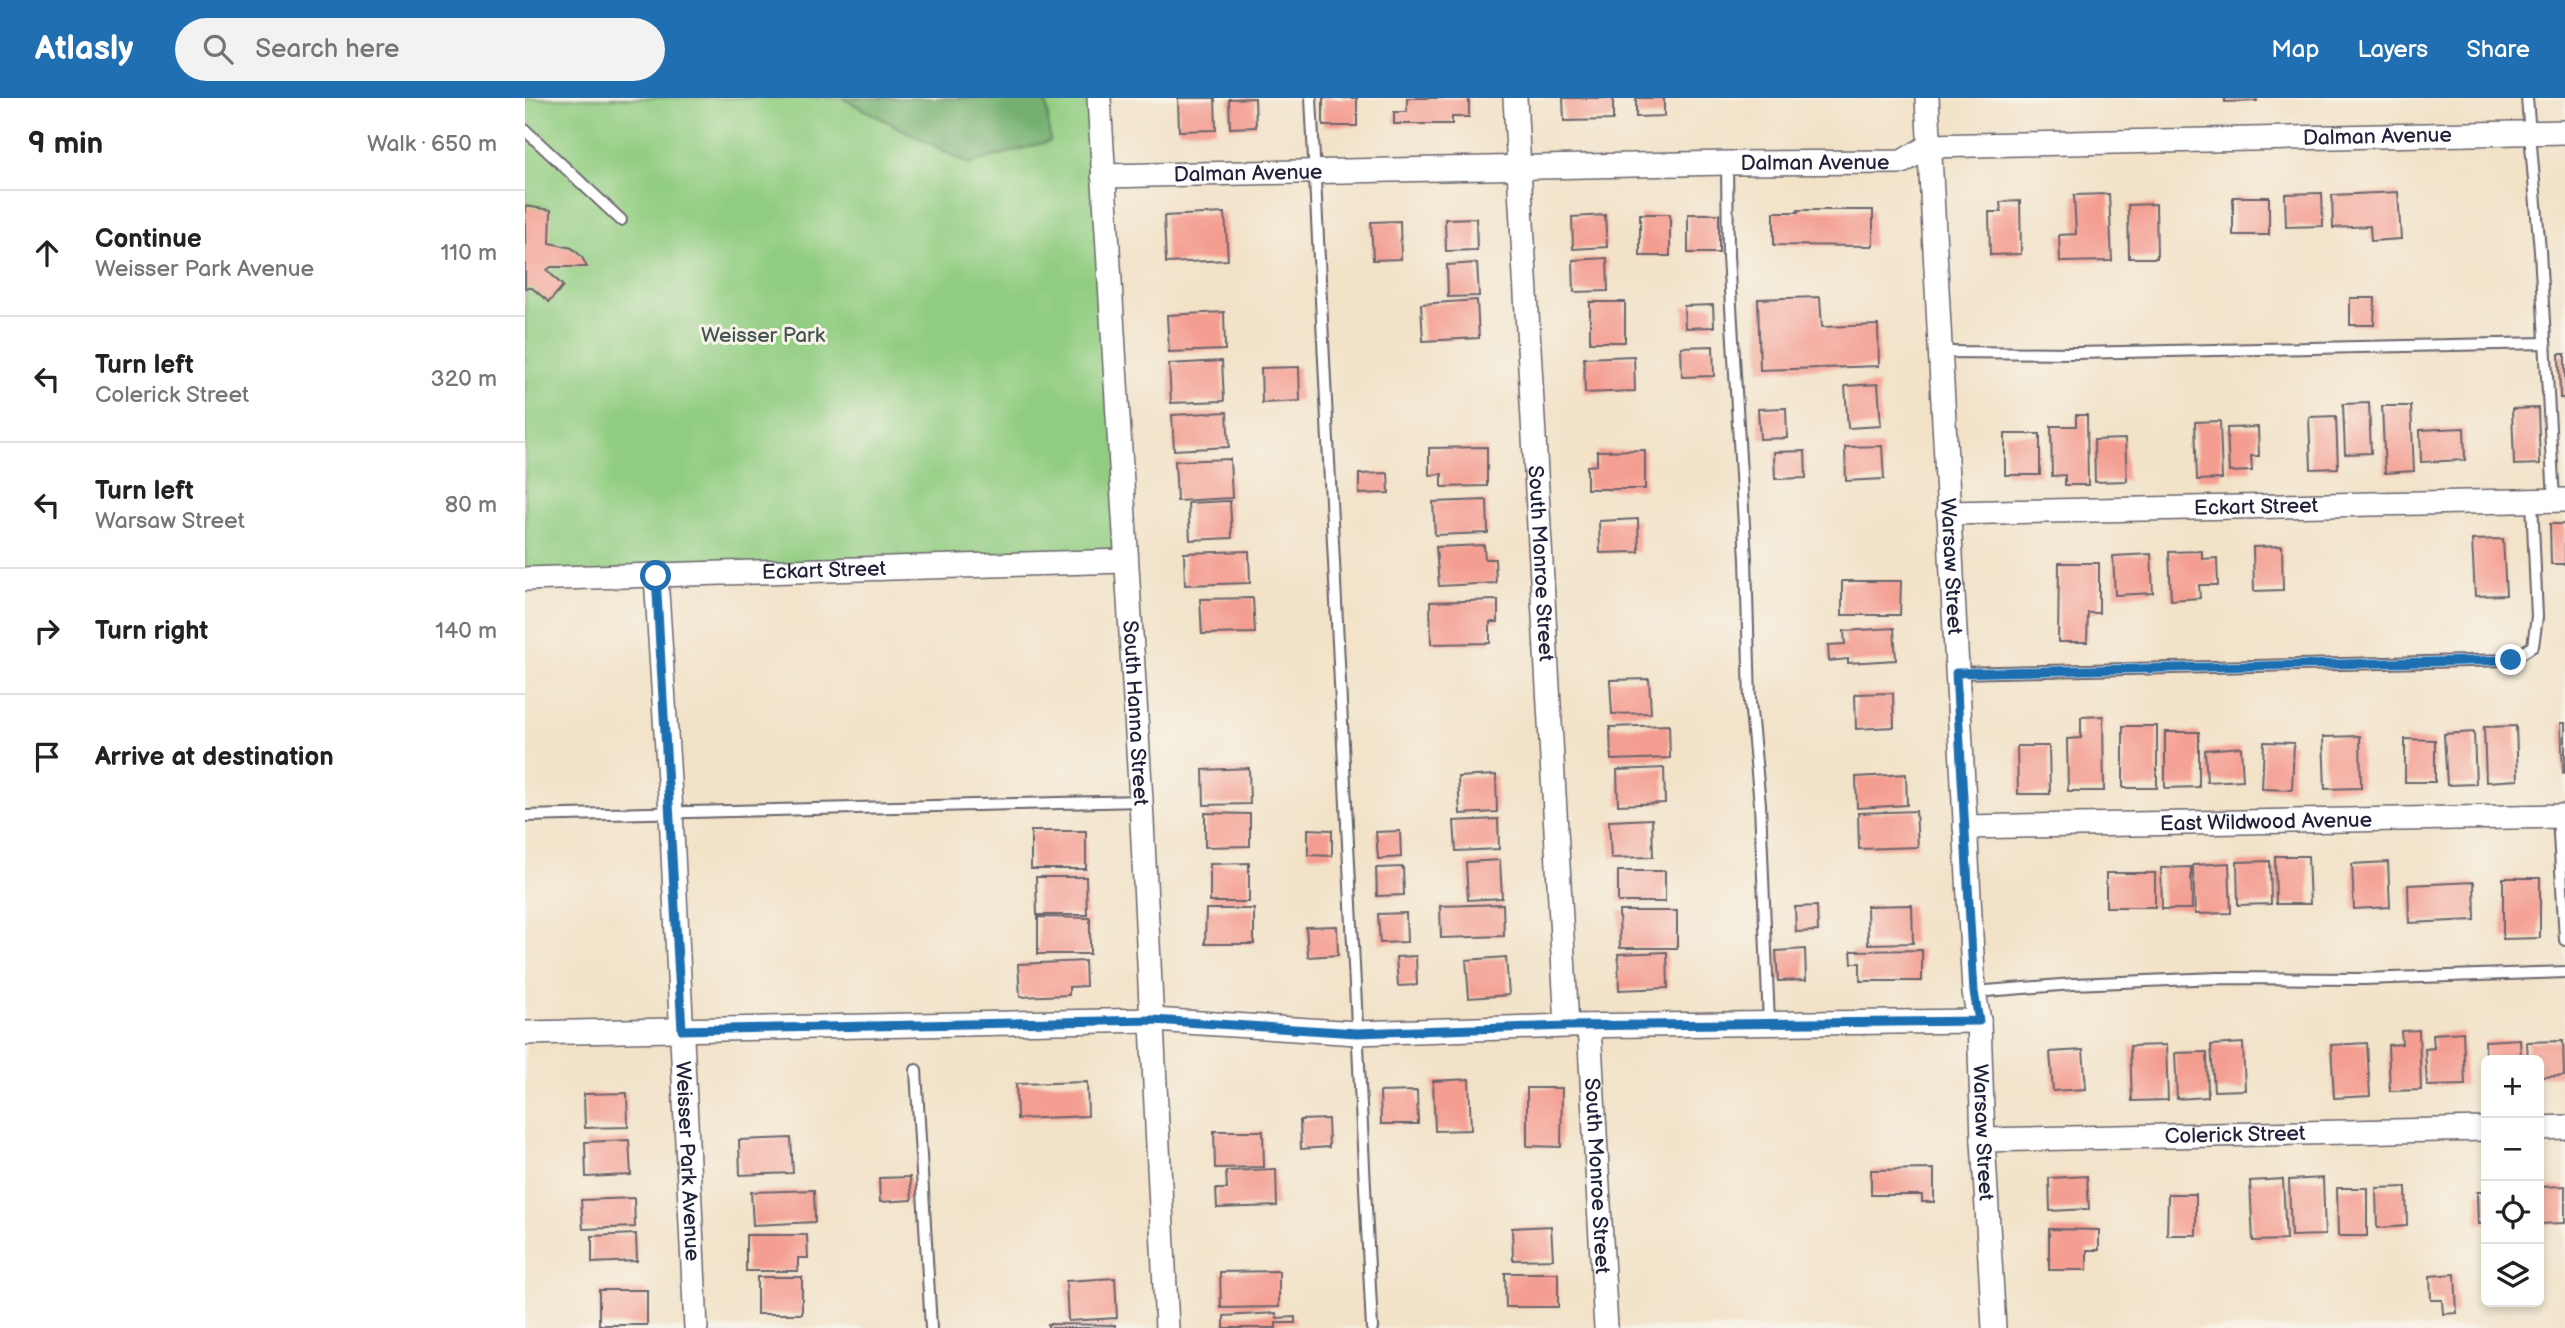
<!DOCTYPE html>
<meta charset="utf-8">
<style>
:root{--surface:#fff;--page:#f2f2f2;--text:#222;--muted:#767676;--line:#e0e0e0;--accent:#1f6fb2}
body{margin:0;font-family:"Balsamiq Sans",sans-serif;background:var(--page);color:var(--text)}
.controls{position:absolute;right:21px;bottom:21px;display:grid;overflow:hidden;border-radius:10px;box-shadow:0 4px 10px #0003}
.controls button{width:63px;height:63px;display:grid;place-items:center;padding:0;border:0;border-bottom:2px solid var(--line);background:var(--surface);color:var(--text);font:35px sans-serif}
.stop{position:absolute;width:21px;height:21px;margin:-16px;border:5px solid #1f6fb2;border-radius:50%;background:#fff}
.stop.end{background:#1f6fb2;border-color:#fff;box-shadow:0 2px 7px #0008}
.list{margin:0;padding:0;list-style:none}
h2{display:flex;justify-content:space-between;align-items:center;height:91px;margin:0;padding:0 28px;font-size:30px}
h2 small{font-size:23px;font-weight:400;color:var(--muted)}
.list li{display:grid;grid-template-columns:46px 1fr auto;gap:21px;align-items:center;box-sizing:border-box;height:126px;padding:0 28px;border-top:2px solid var(--line)}
.list b{display:block;font-size:26px;white-space:nowrap}
.list p{margin:0;font-size:23px;white-space:nowrap;color:var(--muted)}
.list em{font-size:23px;font-style:normal;color:var(--muted)}
.icon{flex:none;width:38px;height:38px;fill:none;stroke:currentColor;stroke-width:2;stroke-linecap:round;stroke-linejoin:round}
.map{position:relative;flex:none;width:2040px;height:1230px;overflow:hidden}
header{display:flex;align-items:center;gap:42px;box-sizing:border-box;height:98px;padding:0 35px;background:var(--accent);color:#fff}
header strong{font-size:33px}
nav{display:flex;gap:38px;margin-inline-start:auto;font-size:24px}
.search{width:490px;height:63px;background:var(--page);display:flex;align-items:center;gap:18px;box-sizing:border-box;padding:0 24px;border-radius:38px;color:var(--muted);font-size:26px}
main{display:flex}
aside{flex:1;background:var(--surface)}
.map>svg:first-child{display:block}
.green{fill:#91cd81;stroke:#5a785e;stroke-width:2}
.forest{fill:#74b06f;stroke:#4b6955;stroke-width:2}
.building{fill:#f49d91}
.lines{fill:none;stroke-linecap:round;stroke-linejoin:round}
.lane-casing{stroke:#6b656c;stroke-width:14}
.street-casing{stroke:#6b656c;stroke-width:26}
.lane{stroke:#fff;stroke-width:10}
.street{stroke:#fff;stroke-width:23}
.route{stroke:#1f6fb2;stroke-width:9}
.labels{text-anchor:middle;dominant-baseline:central;stroke-width:6;stroke-linejoin:round;paint-order:stroke}
.street-label{font-size:21px;fill:#22223b;stroke:#f7f3e8}
.park-label{font-size:21px;fill:#435550;stroke:#f7f3e8}
</style>
<header>
<strong>Atlasly</strong>
<div class="search"><svg class="icon" aria-label="search" viewBox="0 0 24 24"><circle cx="10" cy="10" r="6"/><path d="M15 15l6 6"/></svg>Search here</div>
<nav><a>Map</a><a>Layers</a><a>Share</a></nav>
</header>
<main>
<aside>
<h2>9 min<small>Walk · 650 m</small></h2>
<ul class="list">
<li><svg class="icon" aria-label="ahead" viewBox="0 0 24 24"><path d="M12 20V5M6 11l6-6 6 6"/></svg><div><b>Continue</b><p>Weisser Park Avenue</p></div><em>110 m</em></li>
<li><svg class="icon" aria-label="left" viewBox="0 0 24 24"><path d="M17 20v-9H6M10 6l-5 5 5 5"/></svg><div><b>Turn left</b><p>Colerick Street</p></div><em>320 m</em></li>
<li><svg class="icon" aria-label="left" viewBox="0 0 24 24"><path d="M17 20v-9H6M10 6l-5 5 5 5"/></svg><div><b>Turn left</b><p>Warsaw Street</p></div><em>80 m</em></li>
<li><svg class="icon" aria-label="right" viewBox="0 0 24 24"><path d="M7 20v-9h11M14 6l5 5-5 5"/></svg><div><b>Turn right</b></div><em>140 m</em></li>
<li><svg class="icon" aria-label="arrive" viewBox="0 0 24 24"><path d="M6 21V4h12l-3 4 3 4H6"/></svg><div><b>Arrive at destination</b></div></li>
</ul>
</aside>
<div class="map">
<svg width="2040" height="1230" viewBox="0 0 2040 1230">
<rect width="100%" height="100%" fill="#f7f3e8"/>
<filter id="ink" filterUnits="userSpaceOnUse"><feTurbulence type="fractalNoise" baseFrequency=".0143" numOctaves="2"/><feDisplacementMap in="SourceGraphic" scale="14" xChannelSelector="R" yChannelSelector="G"/><feConvolveMatrix kernelMatrix="1 2 1 2 8 2 1 2 1" color-interpolation-filters="sRGB"/></filter>
<filter id="wash" filterUnits="userSpaceOnUse"><feTurbulence type="fractalNoise" baseFrequency=".00686" numOctaves="4" result="noise"/><feDisplacementMap in="SourceGraphic" scale="28" xChannelSelector="R" yChannelSelector="G"/><feGaussianBlur stdDeviation="1.57" result="paint"/><feColorMatrix in="noise" values="0 0 0 0 0 0 0 0 0 0 0 0 0 0 0 0 0 1.4 0 .05"/><feComposite in="paint" operator="in"/></filter>
<g filter="url(#wash)">
<rect width="100%" height="100%" fill="#f2e2c8"/>
<path class="green" d="M0,0h574l26,463 -600,18z"/>
<path class="forest" d="M317,0h204l4,43 -81,23z"/>
<g id="blocks">
<g class="building">
<path d="M653,0h37l1,32 -37,1z"/>
<path d="M730,0l1,29 -26,1 -1,-29z"/>
<rect x="798" y="0" width="34" height="28"/>
<path d="M882,0h62v19h-17v7h-58v-12h13z"/>
<path d="M1038,0h50v22l-49,1z"/>
<path d="M1111,0h28v18l-28,1z"/>
<path d="M1700,0h31l1,3 -32,1z"/>
<path d="M1873,94l3,47 -30,2 -1,-15 -37,2 -1,-33z"/>
<path d="M1797,95l1,33 -37,1 -1,-33z"/>
<path d="M1584,96l3,67 -52,1 -1,-27 17,-1 -2,-39z"/>
<rect x="1708" y="99" width="36" height="38"/>
<path d="M1495,103l1,53 -31,1 -1,-43h12l-1,-10z"/>
<path d="M1631,106l1,54h-28l-1,-53z"/>
<path d="M0,108l26,4 -1,33 22,5 10,9 5,10h-36l-4,3 16,16 -14,16 -17,-14h-7z"/>
<path d="M1273,112h75v36l-99,-1v-33h24z"/>
<path d="M700,115l3,47 -62,3 -2,-47z"/>
<rect x="1115" y="116" width="30" height="42"/>
<rect x="1163" y="116" width="31" height="39"/>
<path d="M1080,117l2,32 -34,2 -1,-32z"/>
<path d="M951,120l1,32 -31,1 -1,-32z"/>
<path d="M875,123l1,38 -28,1 -2,-38z"/>
<path d="M1082,160l1,33 -34,1 -1,-32z"/>
<path d="M952,165l2,33 -31,1 -1,-32z"/>
<path d="M1295,199l2,30 56,-2 1,41 -119,4 -2,-71z"/>
<path d="M1825,200h25l-1,27h-24z"/>
<path d="M952,202l2,38 -56,3 -2,-37z"/>
<rect x="1065" y="204" width="35" height="40"/>
<path d="M1188,207l1,22 -29,1 -1,-22z"/>
<path d="M699,214l1,38 -56,2 -2,-37z"/>
<path d="M1188,248l1,30 -32,1 -1,-30z"/>
<path d="M2034,256h6v44h-5z"/>
<path d="M1109,258l1,35 -50,2 -1,-35z"/>
<path d="M697,263l2,40 -53,2 -2,-39z"/>
<path d="M774,269l1,34 -38,2 -1,-35z"/>
<path d="M1353,286l3,42 -33,2 -3,-42z"/>
<path d="M1844,305l2,50 -26,1 -2,-50z"/>
<path d="M1857,308h29l3,65 -29,2z"/>
<path d="M1261,310l1,30 -27,1 -2,-30z"/>
<path d="M2013,310l2,56 -26,1 -2,-56z"/>
<path d="M702,314l2,35 -55,3 -2,-35z"/>
<path d="M1551,317h11l1,70h-23v-10l-13,1 -1,-50h25z"/>
<path d="M1811,318l2,52 -27,1 -2,-52z"/>
<path d="M1695,323l2,58 -25,1 -2,-58z"/>
<path d="M1733,329l1,29h-8l1,15 -23,1 -2,-44z"/>
<path d="M1939,330l1,32 -44,2 -1,-32z"/>
<rect x="1480" y="336" width="35" height="41"/>
<path d="M1600,341l2,42 -32,1 -1,-42z"/>
<path d="M1357,348l2,33 -38,2 -1,-34z"/>
<path d="M962,349v39l-45,1v-13l-13,1v-27z"/>
<path d="M1120,352v39h-58v-23l10,-1v-14z"/>
<path d="M1280,353l1,27 -31,1 -1,-27z"/>
<path d="M705,361l2,39 -55,3 -2,-40z"/>
<path d="M863,375l1,20 -30,1v-20z"/>
<path d="M962,402l1,33 -53,2 -2,-33z"/>
<path d="M705,403l2,37 -42,2 -2,-37z"/>
<path d="M1113,421l1,33 -39,1 -1,-32z"/>
<path d="M2025,426h15v40h-14z"/>
<path d="M1978,441l3,56 -31,1 -3,-56z"/>
<path d="M959,447l1,14h10l1,24 -57,3 -3,-39z"/>
<path d="M1757,448l1,44 -29,1 -1,-44z"/>
<path d="M724,453l1,32 -65,2 -1,-32z"/>
<path d="M1677,453v8l15,-1 1,27h-19l1,13 -29,2 -2,-48z"/>
<path d="M1626,456l2,39 -38,2 -2,-39z"/>
<path d="M1534,465h40v50h-11l-1,29h-29z"/>
<path d="M1317,483h59l-1,34h-58z"/>
<path d="M728,500l2,35 -53,1 -2,-35z"/>
<path d="M973,502v22h-8v21l-59,1 -1,-42z"/>
<path d="M1369,530l2,32 -48,3v-4l-19,2 -1,-16 17,-1 -1,-13z"/>
<path d="M1124,581l2,34 -39,1 -2,-34z"/>
<path d="M1368,595l1,34 -38,2 -1,-35z"/>
<path d="M1578,618l1,75h-36l-1,-52 14,-1v-21z"/>
<path d="M2036,625h4v50h-2z"/>
<path d="M1144,627l1,33 -59,2 -1,-33z"/>
<rect x="1598" y="628" width="34" height="62"/>
<path d="M1991,628l2,54 -32,2 -2,-55z"/>
<path d="M1640,634h34v55l-34,1z"/>
<path d="M1949,634l2,52 -29,1 -3,-51z"/>
<path d="M1835,638l1,52 -36,1 -2,-52z"/>
<path d="M1880,641l30,1v42h-30z"/>
<path d="M1739,644l30,1 -2,47 -30,-1z"/>
<path d="M1492,648h32l1,48h-32z"/>
<path d="M1716,649l2,33 -36,2 -2,-32z"/>
<path d="M724,670l1,36 -46,1 -1,-35z"/>
<path d="M1139,670l1,35 -47,2 -1,-35z"/>
<path d="M1381,676l1,31 -50,3 -1,-31z"/>
<path d="M971,677l1,37 -37,2 -2,-37z"/>
<path d="M1391,713l2,36 -59,2 -1,-36z"/>
<path d="M680,715l45,1v32l-45,1z"/>
<path d="M973,721l1,30 -43,2 -2,-30z"/>
<path d="M1127,721l1,38 -42,1 -2,-37z"/>
<path d="M783,731l24,1v26l-24,-1z"/>
<rect x="506" y="733" width="55" height="38"/>
<path d="M875,733l1,26 -23,2 -2,-27z"/>
<path d="M1750,758h33l2,48h-34z"/>
<path d="M975,762l2,38 -34,2 -2,-38z"/>
<path d="M1745,763l1,43 -33,1 -1,-43z"/>
<path d="M1863,764l2,45 -36,2 -2,-45z"/>
<path d="M724,765v39h-39v-38z"/>
<path d="M1704,765l2,50 -36,1 -2,-49z"/>
<path d="M878,769l1,28 -27,1 -1,-28z"/>
<path d="M1666,769l1,42h-30l-1,-41z"/>
<rect x="1093" y="773" width="47" height="31"/>
<rect x="1581" y="775" width="49" height="34"/>
<path d="M511,779h50l1,38h-50z"/>
<path d="M1978,780h37v60l-37,1z"/>
<path d="M1949,784l1,38 -66,3 -1,-38z"/>
<path d="M978,806l1,32 -63,2 -1,-32z"/>
<path d="M1387,807l1,38 -45,1 -1,-38z"/>
<path d="M1292,808l1,25 -22,1 -1,-25z"/>
<path d="M681,811h48v35h-49z"/>
<path d="M1094,813h58v37h-57z"/>
<path d="M881,815l1,29 -27,1 -2,-29z"/>
<path d="M513,819l52,1v36h-52z"/>
<path d="M812,828l1,29 -30,2 -2,-30z"/>
<path d="M1280,851l1,31 -28,1 -2,-30z"/>
<path d="M1397,852v31h-62v-18h-8l-1,-12z"/>
<path d="M1142,854l1,36 -49,2 -1,-36z"/>
<path d="M891,858l1,29 -19,1 -2,-29z"/>
<path d="M981,859l3,38 -40,3 -3,-38z"/>
<path d="M560,863l1,25 -17,1v8l-49,2 -2,-33z"/>
<path d="M1894,932l2,60 -31,1 -2,-46 14,-1 -1,-13z"/>
<path d="M1938,934l2,53 -38,1 -2,-37 9,-1 -1,-14z"/>
<path d="M1995,941l1,21h-35l-1,-19z"/>
<path d="M2038,943l1,35 -25,1v-17h-11l-1,-18z"/>
<path d="M1718,945l2,47 -31,1 -3,-46z"/>
<path d="M1842,945l3,53 -36,2 -3,-53z"/>
<path d="M1641,947l2,55 -36,1 -2,-55z"/>
<path d="M1558,952l3,39 -33,2 -3,-39z"/>
<path d="M1682,954l1,45 -31,2 -2,-46z"/>
<path d="M944,981l2,51 -36,1 -2,-50z"/>
<path d="M562,984l1,34 -71,3 -1,-35z"/>
<path d="M1002,990h35l-1,59 -34,-1z"/>
<path d="M892,993l1,33h-37l-1,-32z"/>
<path d="M102,995l1,34 -43,1 -1,-34z"/>
<path d="M803,1021l1,28 -28,2 -1,-29z"/>
<path d="M689,1033h49l1,36 -49,1z"/>
<path d="M266,1040l2,35 -53,2 -1,-35z"/>
<path d="M104,1042l2,35 -45,2 -1,-35z"/>
<path d="M751,1071l1,37 -60,2 -1,-19h11l-1,-18z"/>
<path d="M1409,1071v33h-12v-7h-51v-25z"/>
<path d="M1562,1078l2,33 -39,2 -1,-33z"/>
<path d="M385,1079l2,23 -32,2 -1,-24z"/>
<path d="M1798,1080l2,57 -34,1 -2,-56z"/>
<path d="M1758,1081l3,61 -33,1 -3,-60z"/>
<path d="M2040,1088v37l-26,1v-37z"/>
<path d="M1881,1089l1,39 -30,2 -1,-40z"/>
<path d="M1812,1090h30v48h-29z"/>
<path d="M289,1092l1,32 -62,3 -2,-33z"/>
<path d="M1952,1094h9v32h-8z"/>
<path d="M1643,1096h28v41h-29z"/>
<path d="M109,1100l1,29 -52,2 -2,-29z"/>
<path d="M1026,1128l2,33 -40,1 -1,-32z"/>
<path d="M1524,1131l50,1v20h-12v20h-38z"/>
<path d="M111,1136l1,27 -45,2v-27z"/>
<path d="M221,1137h61l1,23h-10v13h-52z"/>
<path d="M754,1173v36l-58,1 -1,-36z"/>
<path d="M980,1175h53v34h-52z"/>
<path d="M1930,1176l2,39 -14,1 -1,-14h-11l-1,-24z"/>
<rect x="232" y="1179" width="45" height="37"/>
<path d="M590,1180l2,40 -49,3 -2,-40z"/>
<rect x="74" y="1192" width="48" height="35"/>
<path d="M751,1215l1,5 18,-1v6h-19v5h-52v-12z"/>
<path d="M523,1226l67,1v3h-67z"/>
</g>
</g>
</g>
<g filter="url(#ink)">
<use href="#blocks" fill-opacity="0" stroke="#6b656c" stroke-width="2"/>
<g class="lines">
<defs>
<g id="lane">
<path d="M786,0l61,1230"/>
<path d="M2002,0l13,153 14,249"/>
<path d="M0,32l96,90"/>
<path d="M1202,65l1,93 18,303 4,142 10,103 9,220"/>
<path d="M1415,254l135,1 470,-10"/>
<path d="M1431,575l555,-13 22,-14 4,-29 -5,-117"/>
<path d="M0,718l616,-15"/>
<path d="M2033,718l7,124"/>
<path d="M1449,894l99,-8 145,-6 145,1 202,-7"/>
<path d="M391,972l15,258"/>
</g>
<g id="street">
<path id="s1" d="M574,0l42,703 26,527"/>
<path id="s2" d="M990,0l52,928"/>
<path id="s3" d="M1402,0l47,894 5,29 4,119 11,188"/>
<path id="s4" d="M578,78l624,-13 175,-1 27,-16 636,-14"/>
<path id="s5" d="M1423,415l617,-13"/>
<path id="s6" d="M131,478l15,236 25,516"/>
<path id="s7" d="M0,481l600,-18"/>
<path id="s8" d="M1440,729l600,-11"/>
<path id="s9" d="M1064,928l17,302"/>
<path d="M0,935l628,-13 204,13 210,-7 412,-5"/>
<path d="M2014,1030l26,-1"/>
<path id="s10" d="M1458,1042l503,-11"/>
</g>
</defs>
<use href="#lane" class="lane-casing"/>
<use href="#street" class="street-casing"/>
<use href="#lane" class="lane"/>
<use href="#street" class="street"/>
</g>
</g>
<g class="lines" filter="url(#ink)">
<path class="route" d="M131,478l26,454 471,-10 204,13 210,-7 412,-5 -5,-29 -18,-319 555,-13"/>
</g>
<g class="labels">
<g class="street-label">
<text stroke="none"><textPath href="#s4" startOffset="1279">Dalman Avenue</textPath></text>
<text stroke="none"><textPath href="#s4" startOffset="712">Dalman Avenue</textPath></text>
<text stroke="none"><textPath href="#s4" startOffset="145">Dalman Avenue</textPath></text>
<text stroke="none"><textPath href="#s5" startOffset="308">Eckart Street</textPath></text>
<text stroke="none"><textPath href="#s2" startOffset="466">South Monroe Street</textPath></text>
<text stroke="none"><textPath href="#s3" startOffset="469">Warsaw Street</textPath></text>
<text stroke="none"><textPath href="#s7" startOffset="299">Eckart Street</textPath></text>
<text stroke="none"><textPath href="#s1" startOffset="616">South Hanna Street</textPath></text>
<text stroke="none"><textPath href="#s8" startOffset="301">East Wildwood Avenue</textPath></text>
<text stroke="none"><textPath href="#s3" startOffset="1036">Warsaw Street</textPath></text>
<text stroke="none"><textPath href="#s10" startOffset="252">Colerick Street</textPath></text>
<text stroke="none"><textPath href="#s6" startOffset="586">Weisser Park Avenue</textPath></text>
<text stroke="none"><textPath href="#s9" startOffset="150">South Monroe Street</textPath></text>
</g>
<g class="park-label">
<text x="238" y="237">Weisser Park</text>
</g>
</g>
</svg>
<div class="controls">
<button>+</button>
<button>−</button>
<button><svg class="icon" aria-label="locate" viewBox="0 0 24 24"><circle cx="12" cy="12" r="6"/><path d="M12 2v4M12 18v4M2 12h4M18 12h4"/></svg></button>
<button><svg class="icon" aria-label="layers" viewBox="0 0 24 24"><path d="M12 4l9 5-9 5-9-5zM3 14l9 5 9-5"/></svg></button>
</div>
<div class="stop" style="left:131px;top:478px"></div>
<div class="stop end" style="left:1986px;top:562px"></div>
</div>
</main>
